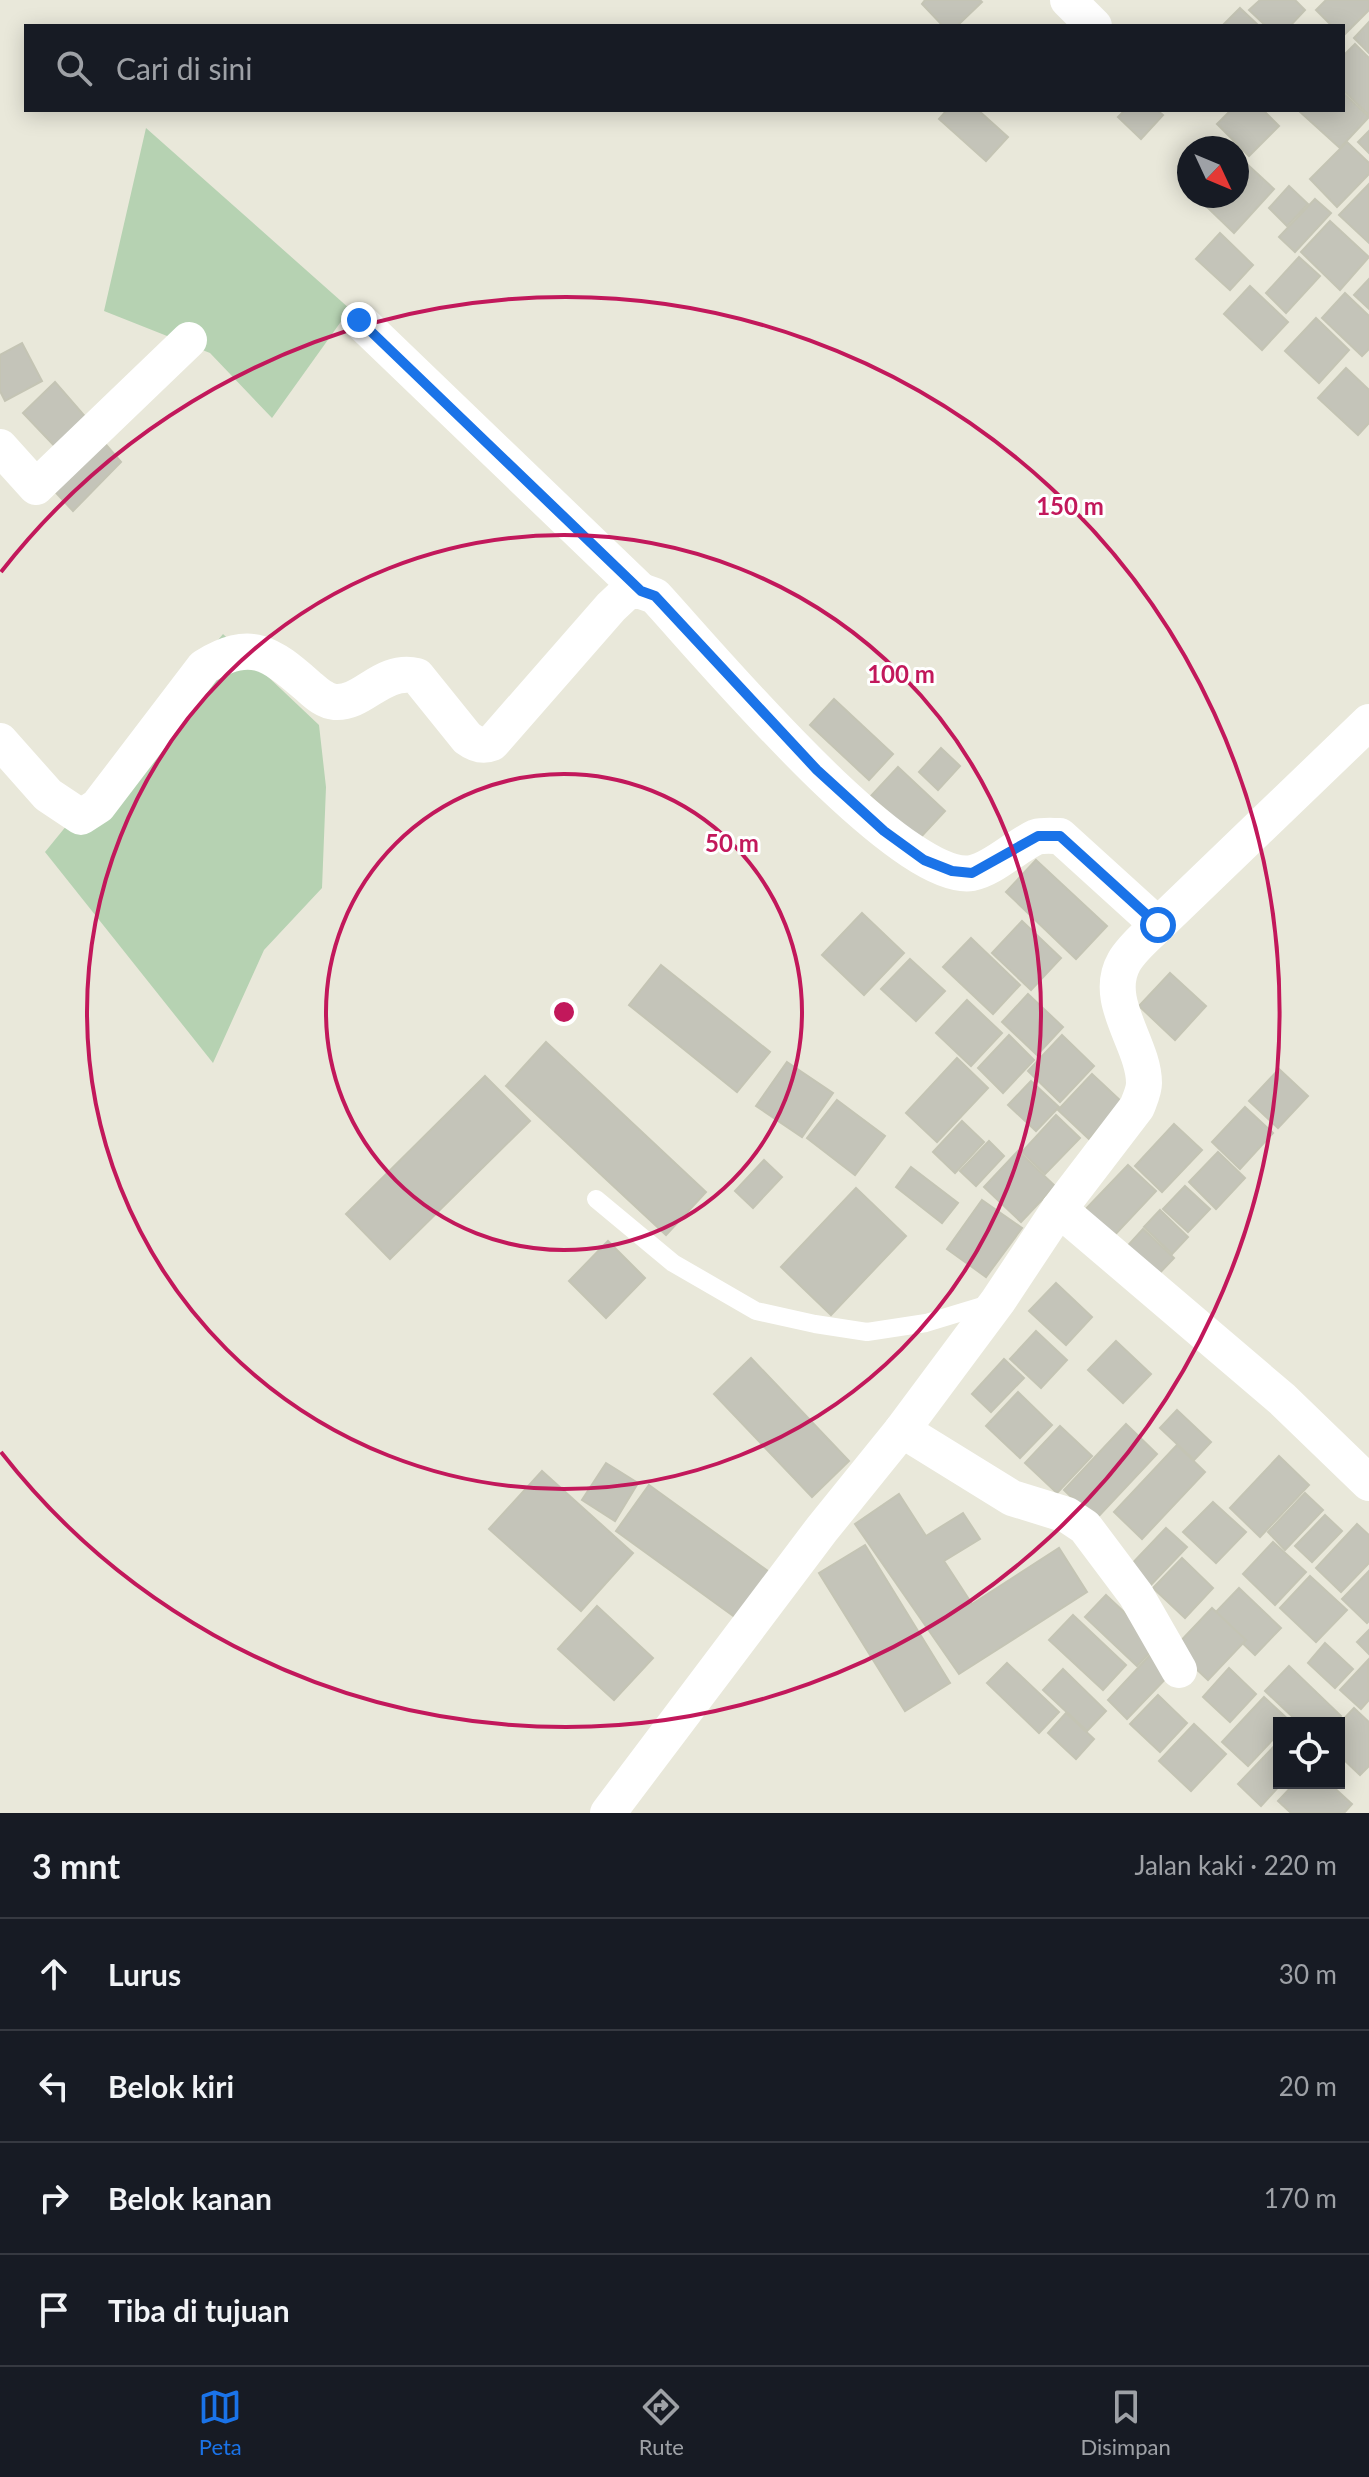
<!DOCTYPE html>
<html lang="id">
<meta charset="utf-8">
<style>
:root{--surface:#171b24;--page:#20242c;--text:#f1f3f6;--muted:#9ea1a6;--line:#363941;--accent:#1a73e8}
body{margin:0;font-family:Lato,sans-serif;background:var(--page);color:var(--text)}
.controls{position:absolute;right:24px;bottom:24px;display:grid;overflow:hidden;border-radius:0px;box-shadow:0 4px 20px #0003}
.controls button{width:72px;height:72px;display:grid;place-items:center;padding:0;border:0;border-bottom:2px solid var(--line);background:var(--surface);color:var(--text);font:40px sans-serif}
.compass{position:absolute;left:1177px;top:136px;width:72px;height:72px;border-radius:50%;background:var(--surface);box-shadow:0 4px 20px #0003;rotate:134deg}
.stop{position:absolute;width:24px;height:24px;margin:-18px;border:6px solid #1a73e8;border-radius:50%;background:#fff}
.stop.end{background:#1a73e8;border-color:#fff;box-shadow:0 2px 8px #0008}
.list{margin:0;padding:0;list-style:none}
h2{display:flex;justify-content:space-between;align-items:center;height:104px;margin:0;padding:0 32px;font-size:34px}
h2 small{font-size:26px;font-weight:400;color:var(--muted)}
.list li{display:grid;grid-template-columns:52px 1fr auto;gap:24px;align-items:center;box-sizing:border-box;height:112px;padding:0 32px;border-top:2px solid var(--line)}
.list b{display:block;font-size:30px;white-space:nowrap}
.list em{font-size:26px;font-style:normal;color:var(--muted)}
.icon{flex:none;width:44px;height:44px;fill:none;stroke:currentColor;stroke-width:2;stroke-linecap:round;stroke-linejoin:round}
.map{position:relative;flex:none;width:1369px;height:1813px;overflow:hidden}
.search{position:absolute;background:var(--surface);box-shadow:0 4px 20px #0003;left:24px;right:24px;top:24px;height:88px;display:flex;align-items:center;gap:20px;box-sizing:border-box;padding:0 28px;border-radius:0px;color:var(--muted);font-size:30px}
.sheet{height:552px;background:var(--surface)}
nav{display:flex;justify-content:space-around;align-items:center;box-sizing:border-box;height:112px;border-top:2px solid var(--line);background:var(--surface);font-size:22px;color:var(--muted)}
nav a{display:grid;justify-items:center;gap:4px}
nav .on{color:var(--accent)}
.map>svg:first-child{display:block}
.cemetery{fill:#b6d2b2}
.building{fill:#c4c4b9;stroke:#c4c4b4;stroke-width:2}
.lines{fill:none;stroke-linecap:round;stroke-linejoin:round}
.lane{stroke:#fff;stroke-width:18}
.street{stroke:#fff;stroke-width:36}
.route{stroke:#1a73e8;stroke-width:10}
.ring{fill:none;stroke:#c2185b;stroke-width:4}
.centre{fill:#c2185b;stroke:#fff;stroke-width:4}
.ring-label{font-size:24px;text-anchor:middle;font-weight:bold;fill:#c2185b;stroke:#fff;stroke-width:6;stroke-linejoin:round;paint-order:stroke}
</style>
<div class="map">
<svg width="1369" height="1813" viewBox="0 0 1369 1813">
<rect width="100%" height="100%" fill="#e9e8da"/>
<g class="cemetery">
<path d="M146,128l204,181 -78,109 -62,-65 -106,-42z"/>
<path d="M223,634l96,91 7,62 -4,101 -58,62 -51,113 -168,-211z"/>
</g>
<g class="building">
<path d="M925,0h55l2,2 -25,24h-14l-21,-22z"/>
<path d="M1260,0h35l10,10 -15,16h-24l-17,-16z"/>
<path d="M1326,0h43v10l-26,26v-10h-11l-16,-16z"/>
<path d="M1240,8l19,18h-37z"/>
<path d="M1369,22v31l-15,-15z"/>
<path d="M1355,44l14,14v57l-26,-25v-34z"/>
<path d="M1343,93l26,24 -29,31 -41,-37 44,-1z"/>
<path d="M947,110h31l30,27 -22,24 -47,-42z"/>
<path d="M1125,110h32l6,5 -22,24 -23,-22z"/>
<path d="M1231,110h32l16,16 -30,30 -32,-32z"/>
<path d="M1369,131v22l-11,-11z"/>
<path d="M1347,142l22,21v11l-32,33 -27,-28z"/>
<path d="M1248,165l26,24 -40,44 -26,-25 11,-12h18v-19z"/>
<path d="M1369,184v59l-30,-28z"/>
<path d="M1289,186l19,18 -21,22 -18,-18z"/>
<path d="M1315,199l16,14 -36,39 -16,-15z"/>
<path d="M1330,221l39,36 -29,33 -39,-38z"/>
<path d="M1220,233l33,32 -23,25 -34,-31z"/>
<path d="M1299,257l21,19 -34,37 -20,-20z"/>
<path d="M1369,279v30l-15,-14z"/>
<path d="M1250,286l38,36 -26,28 -38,-36z"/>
<path d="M1345,293l24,23v33l-7,7 -40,-38z"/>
<path d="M1316,318l33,32 -30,33 -34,-32z"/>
<path d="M22,343l20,38 -37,20 -5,-10v-36z"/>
<path d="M1346,368l23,22v33l-11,12 -40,-37z"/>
<path d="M55,382l40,46 -30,29 -42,-44z"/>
<path d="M95,432l26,30 -48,49 -27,-29z"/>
<path d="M834,699l59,55 -24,26 -59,-55z"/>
<path d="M941,748l19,18 -22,24 -19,-18z"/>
<path d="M898,767l47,44 -27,29 -47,-44z"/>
<path d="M1036,860l71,66 -31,33 -70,-67z"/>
<path d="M862,913l42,40 -40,42 -42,-40z"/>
<path d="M1022,921l39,37 -30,32 -39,-37z"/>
<path d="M971,938l49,47 -27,29 -50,-47z"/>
<path d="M910,959l35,32 -29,30 -35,-32z"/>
<path d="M661,965l109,87 -33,40 -108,-87z"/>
<path d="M1170,973l36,33 -31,34 -36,-34z"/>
<path d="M1028,994l35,33 -26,28 -35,-33z"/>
<path d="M967,1000l35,33 -31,33 -35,-33z"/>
<path d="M1009,1035l25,25 -31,33 -25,-25z"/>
<path d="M1062,1035l32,31 -34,36 -32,-31z"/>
<path d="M546,1042l160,150 -40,43 -160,-149z"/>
<path d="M957,1058l31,30 -51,54 -31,-29z"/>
<path d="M787,1062l46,31 -31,44 -46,-31z"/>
<path d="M1279,1069l29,27 -30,32 -29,-27z"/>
<path d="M1092,1074l31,29 -34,36 -31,-29z"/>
<path d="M485,1076l45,45 -140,138 -44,-45z"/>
<path d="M1031,1081l28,26 -23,24 -28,-26z"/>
<path d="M837,1100l48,36 -30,39 -48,-37z"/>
<path d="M1245,1107l28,26 -33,36 -28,-27z"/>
<path d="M1056,1115l24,23 -35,36 -23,-22z"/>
<path d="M962,1121l22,21 -29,31 -22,-21z"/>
<path d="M1174,1124l28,26 -40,42 -27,-26z"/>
<path d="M989,1141l15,15 -28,30 -16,-15z"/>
<path d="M1018,1151l37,35 -34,36 -37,-35z"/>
<path d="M1218,1152l27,26 -29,31 -27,-27z"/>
<path d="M764,1160l18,17 -29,31 -18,-17z"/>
<path d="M1128,1165l28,26 -47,50 -28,-27z"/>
<path d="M911,1167l47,36 -16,20 -46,-36z"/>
<path d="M1185,1186l25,23 -22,23 -25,-23z"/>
<path d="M856,1188l50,48 -75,79 -50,-48z"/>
<path d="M982,1200l40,28 -36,49 -39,-28z"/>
<path d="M1160,1210l28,27 -16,17 -28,-27z"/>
<path d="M1143,1229l31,29 -21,22 -30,-29z"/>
<path d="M608,1241l37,37 -39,40 -37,-37z"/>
<path d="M1056,1283l36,34 -26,28 -37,-34z"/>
<path d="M1036,1331l31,29 -26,28 -31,-29z"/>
<path d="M1116,1341l35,33 -28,29 -35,-33z"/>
<path d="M751,1358l98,103 -37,36 -98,-103z"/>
<path d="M1004,1359l20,19 -33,34 -19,-18z"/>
<path d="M1018,1392l34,33 -32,33 -34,-32z"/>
<path d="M1177,1410l34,32 -17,18 -34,-32z"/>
<path d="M1126,1424l31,30 -62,66 -31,-30z"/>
<path d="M1060,1426l32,30 -35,37 -32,-30z"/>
<path d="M1177,1445l28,27 -63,67 -28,-27z"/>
<path d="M1279,1456l30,29 -49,52 -30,-29z"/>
<path d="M606,1463l32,20 -23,38 -33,-21z"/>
<path d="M542,1471l91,82 -52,58 -92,-82z"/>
<path d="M649,1485l123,89 -33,46 -123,-89z"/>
<path d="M1305,1493l18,17 -38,40 -17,-18z"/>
<path d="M899,1494l27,42 37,-23 17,26 -36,22 28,43 87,-56 28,44 -128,82 -104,-150z"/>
<path d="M1213,1502l33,30 -30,31 -33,-31z"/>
<path d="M1325,1515l17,16 -30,31 -17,-16z"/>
<path d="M1357,1524l12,11v28l-28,29 -25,-24z"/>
<path d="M1166,1528l21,19 -40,42 -21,-19z"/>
<path d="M1273,1542l33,30 -31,33 -32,-31z"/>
<path d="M865,1545l85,138 -45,28 -86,-138z"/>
<path d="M1182,1558l31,30 -28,30 -32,-30z"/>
<path d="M1369,1571v50l-2,2 -25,-24z"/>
<path d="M1310,1576l37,34 -31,32 -36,-34z"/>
<path d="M1239,1588l42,40 -26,27 -42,-40z"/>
<path d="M1106,1595l52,49 -21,22 -52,-49z"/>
<path d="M597,1606l56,52 -39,42 -56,-51z"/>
<path d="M1212,1608l34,32 -38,40 -34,-32z"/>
<path d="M1073,1615l53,50 -23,25 -54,-50z"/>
<path d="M1369,1630v24l-12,-12z"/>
<path d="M1325,1643l28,26 -18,19 -27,-25z"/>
<path d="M1153,1652l20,19 -46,48 -19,-19z"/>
<path d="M1368,1660l1,40 -8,9 -21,-19z"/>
<path d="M1007,1663l52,49 -20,21 -52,-50z"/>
<path d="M1289,1666l52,50 -7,7h-35l-34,-32z"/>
<path d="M1229,1668l27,26 -26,28 -27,-25z"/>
<path d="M1063,1669l43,42 -19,20 -44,-41z"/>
<path d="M1158,1695l29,28 -27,29 -30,-28z"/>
<path d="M1264,1697l26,24 -11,2v10l-31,33 -26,-24z"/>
<path d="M1354,1708l15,14v44l-9,9 -21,-20v-31z"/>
<path d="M1066,1713l28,26 -18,20 -28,-26z"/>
<path d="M1194,1724l32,30 -35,37 -32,-30z"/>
<path d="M1279,1741v42h3l-21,23 -23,-22z"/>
<path d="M1295,1783h34l23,21 -8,9h-53l-13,-12z"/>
</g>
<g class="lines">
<path class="lane" d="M596,1199l77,64 83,48 59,13 52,8 59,-9 66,-20"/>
<g class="street">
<path d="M1068,0l26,26"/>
<path d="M359,320l282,271"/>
<path d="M0,447l36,40 153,-147"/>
<path d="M0,741l48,54 33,22 17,-11 106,-139c47,-29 66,-14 104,19 8,7 16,15 27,16 29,2 46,-34 82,-26l50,62c8,6 15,9 25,5l119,-136 17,-16h13l14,5c50,54 246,289 317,277 21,-4 44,-27 64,-36 7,-2 17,-1 24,-1l98,89"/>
<path d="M1059,1209l223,190 87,84"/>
<path d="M902,1430l110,68 55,17 18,12 51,68 43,75"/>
<path d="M608,1813l214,-284 80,-99 96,-129 61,-92 78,-102c3,-8 7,-16 7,-24 0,-39 -42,-82 -20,-121 8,-14 23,-26 34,-37l211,-203"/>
</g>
</g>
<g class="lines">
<path class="route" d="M359,320l282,271 14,5 162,174 67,61 40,29 28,11 20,2 66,-37h22l98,89"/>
</g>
<g class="ring">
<circle cx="564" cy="1012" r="238"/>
<circle cx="564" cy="1012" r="477"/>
<path d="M1 572A715 715 0 1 1 1 1452"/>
</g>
<circle cx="564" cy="1012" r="12" class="centre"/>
<g class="ring-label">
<text x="1070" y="515">150 m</text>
<text x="901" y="683">100 m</text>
<text x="732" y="852">50 m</text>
</g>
</svg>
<div class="controls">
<button><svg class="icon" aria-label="locate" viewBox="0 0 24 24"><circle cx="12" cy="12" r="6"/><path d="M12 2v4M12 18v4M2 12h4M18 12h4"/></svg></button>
</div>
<svg class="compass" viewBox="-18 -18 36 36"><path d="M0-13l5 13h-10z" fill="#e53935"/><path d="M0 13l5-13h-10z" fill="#9ea1a6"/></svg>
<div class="stop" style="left:1158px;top:925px"></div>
<div class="stop end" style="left:359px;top:320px"></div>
<div class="search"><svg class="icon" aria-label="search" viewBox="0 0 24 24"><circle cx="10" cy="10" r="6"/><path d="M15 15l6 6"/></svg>Cari di sini</div>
</div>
<section class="sheet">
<h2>3 mnt<small>Jalan kaki · 220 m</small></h2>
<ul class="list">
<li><svg class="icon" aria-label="ahead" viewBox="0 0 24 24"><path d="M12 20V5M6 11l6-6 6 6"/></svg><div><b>Lurus</b></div><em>30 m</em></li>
<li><svg class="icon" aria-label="left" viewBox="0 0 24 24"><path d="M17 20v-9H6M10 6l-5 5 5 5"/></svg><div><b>Belok kiri</b></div><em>20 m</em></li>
<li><svg class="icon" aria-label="right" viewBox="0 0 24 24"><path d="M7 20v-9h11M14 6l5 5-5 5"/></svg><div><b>Belok kanan</b></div><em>170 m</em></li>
<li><svg class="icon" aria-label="arrive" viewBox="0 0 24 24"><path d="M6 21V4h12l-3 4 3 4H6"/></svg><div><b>Tiba di tujuan</b></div></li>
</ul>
</section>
<nav>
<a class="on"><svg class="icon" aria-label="map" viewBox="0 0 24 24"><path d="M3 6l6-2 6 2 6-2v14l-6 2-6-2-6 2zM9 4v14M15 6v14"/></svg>Peta</a>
<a><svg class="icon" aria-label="directions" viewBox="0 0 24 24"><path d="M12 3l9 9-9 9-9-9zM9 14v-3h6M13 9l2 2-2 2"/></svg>Rute</a>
<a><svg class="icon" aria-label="saved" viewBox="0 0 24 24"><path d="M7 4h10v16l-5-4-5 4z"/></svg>Disimpan</a>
</nav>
